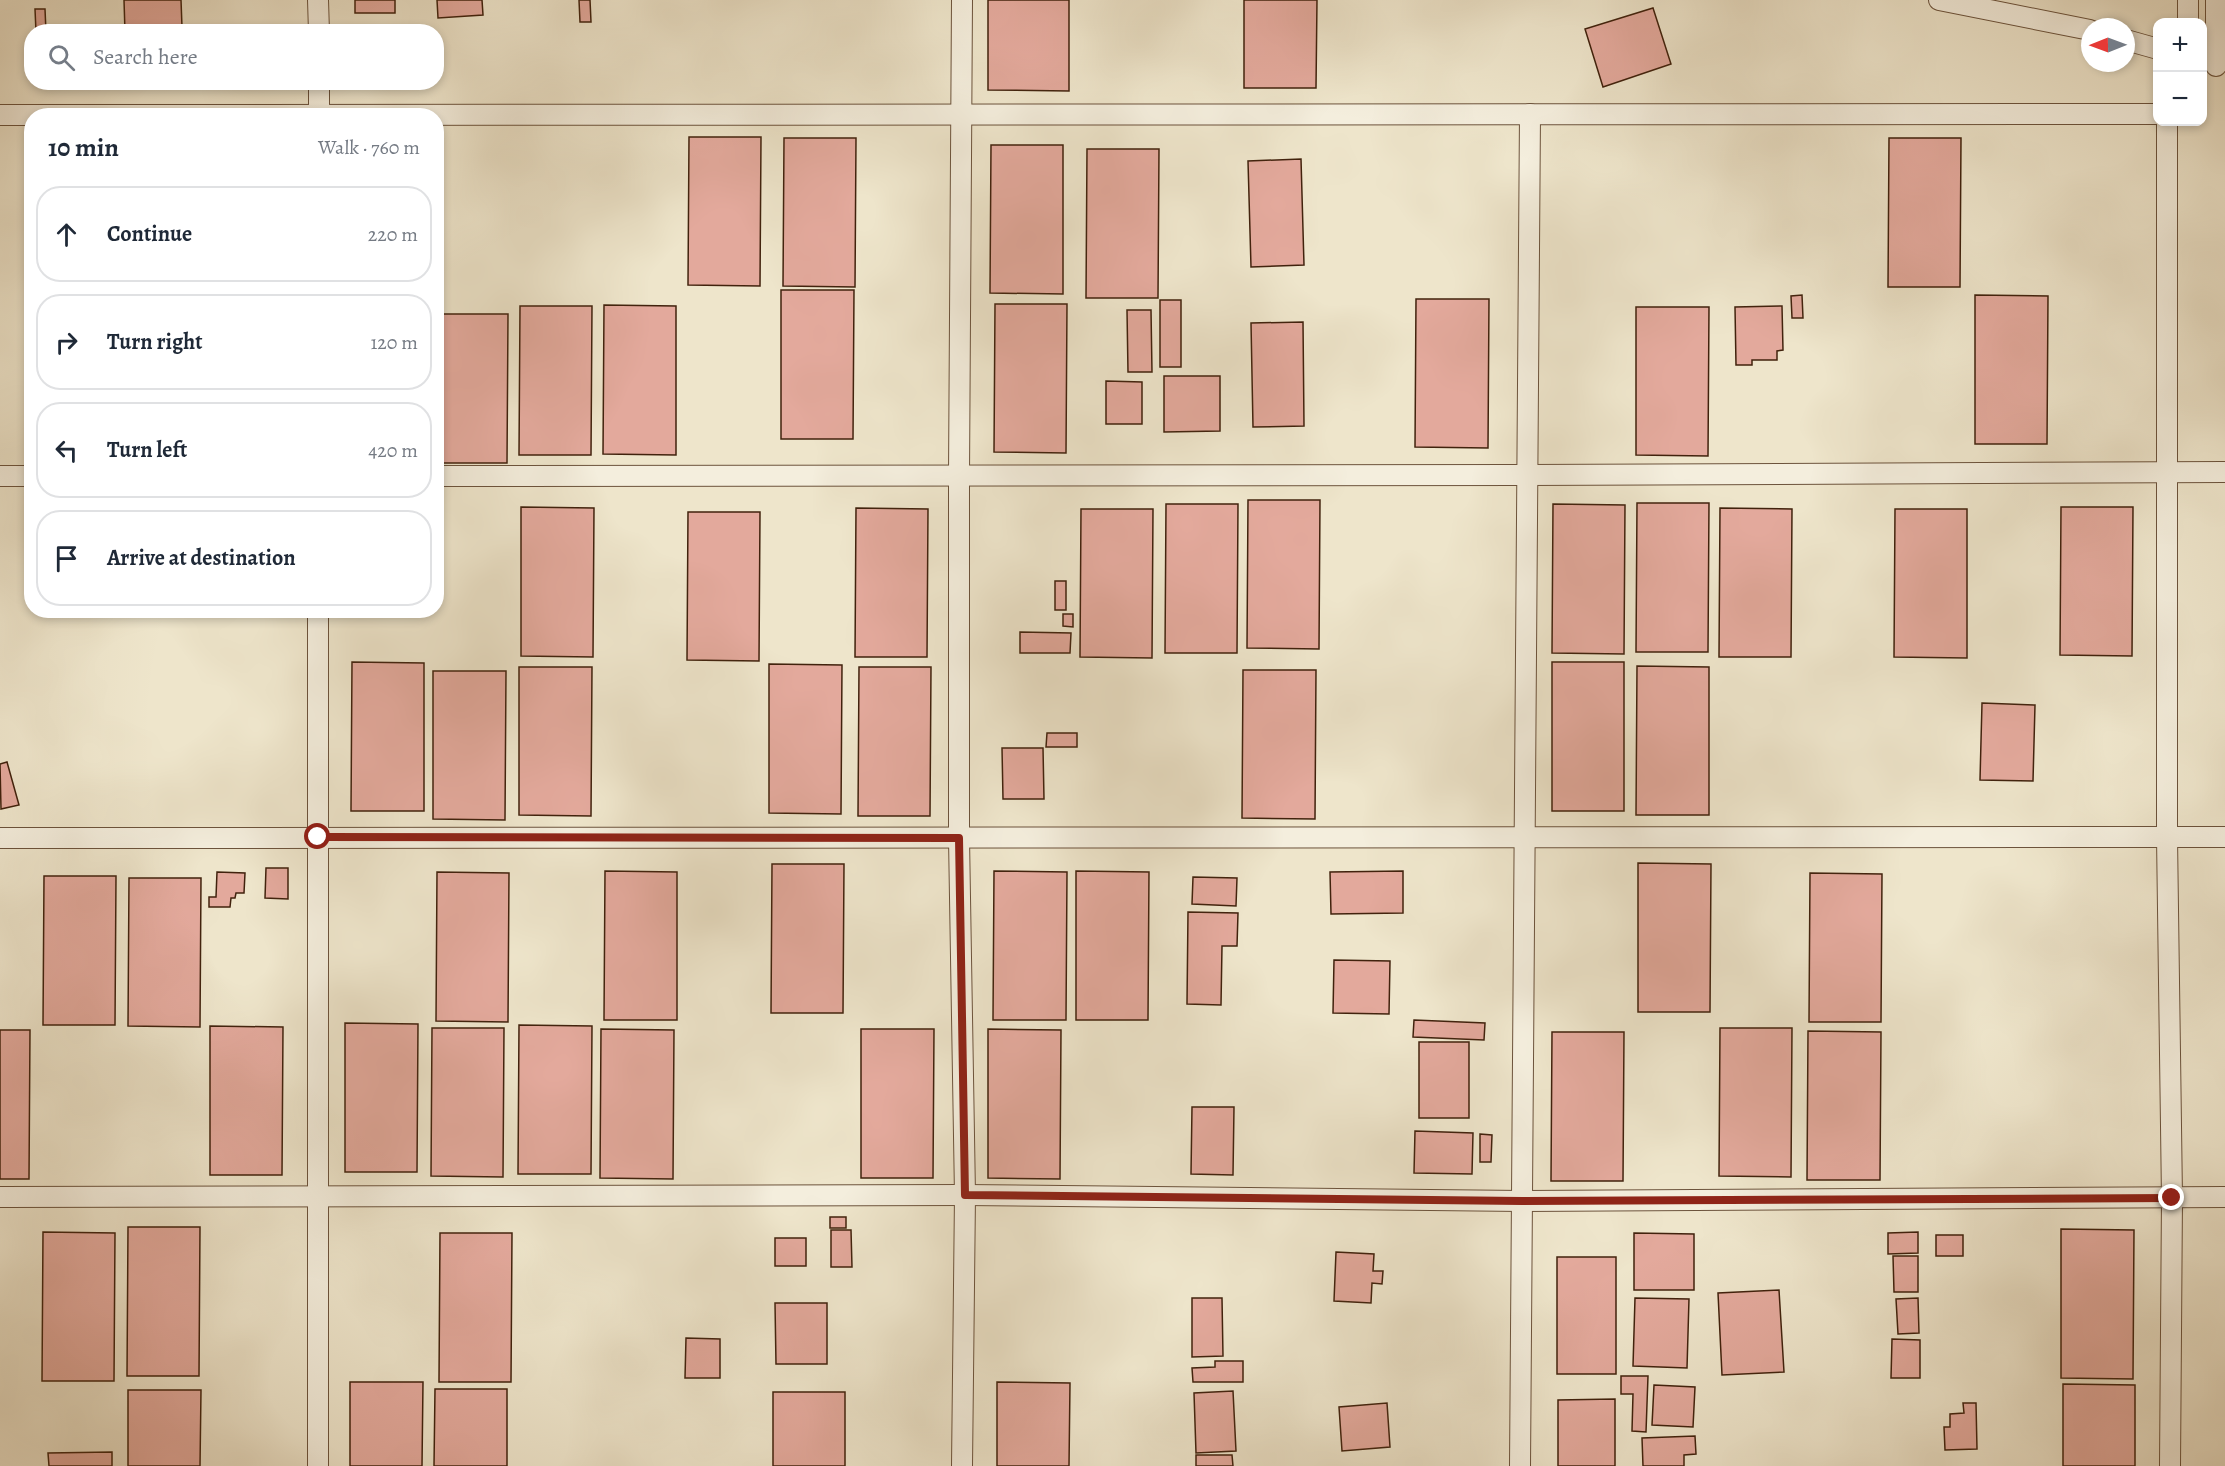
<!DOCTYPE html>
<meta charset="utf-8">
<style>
:root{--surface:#fff;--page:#f6f6f7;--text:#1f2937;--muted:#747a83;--line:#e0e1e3}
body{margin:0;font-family:Alegreya,serif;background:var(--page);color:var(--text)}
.controls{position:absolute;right:18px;top:18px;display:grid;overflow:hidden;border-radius:12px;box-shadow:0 3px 9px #0003}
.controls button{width:54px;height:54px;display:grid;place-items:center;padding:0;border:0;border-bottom:2px solid var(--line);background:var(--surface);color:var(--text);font:30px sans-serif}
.compass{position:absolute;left:2081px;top:18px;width:54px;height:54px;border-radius:50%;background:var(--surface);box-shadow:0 3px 9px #0003;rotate:269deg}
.stop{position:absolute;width:18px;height:18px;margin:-14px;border:4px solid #8f2418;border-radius:50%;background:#fff}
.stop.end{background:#8f2418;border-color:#fff;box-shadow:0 2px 6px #0008}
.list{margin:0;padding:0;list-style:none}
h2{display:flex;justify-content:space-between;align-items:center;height:78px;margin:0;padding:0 24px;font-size:26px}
h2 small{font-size:20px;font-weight:400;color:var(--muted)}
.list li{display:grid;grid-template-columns:39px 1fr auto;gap:18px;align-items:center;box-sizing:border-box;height:96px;margin:0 12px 12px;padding:0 12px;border:2px solid var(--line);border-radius:24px}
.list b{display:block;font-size:22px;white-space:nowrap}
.list em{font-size:20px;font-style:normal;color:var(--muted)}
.icon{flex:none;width:33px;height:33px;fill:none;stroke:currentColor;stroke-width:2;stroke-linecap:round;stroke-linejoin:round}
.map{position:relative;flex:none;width:2225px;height:1466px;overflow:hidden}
.search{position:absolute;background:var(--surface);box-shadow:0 3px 9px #0003;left:24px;top:24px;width:420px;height:66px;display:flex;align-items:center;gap:15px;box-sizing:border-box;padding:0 21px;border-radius:24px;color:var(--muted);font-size:22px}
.panel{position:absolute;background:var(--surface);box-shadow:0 3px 9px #0003;left:24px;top:108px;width:420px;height:510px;border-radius:24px}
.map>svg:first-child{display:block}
.building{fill:#e3a99c;stroke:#41220d;stroke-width:1.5}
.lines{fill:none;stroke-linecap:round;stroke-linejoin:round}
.minor-casing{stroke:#6c533c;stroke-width:22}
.minor{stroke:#f4eedd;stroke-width:20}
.route{stroke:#8f2418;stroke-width:8}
</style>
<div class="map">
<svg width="2225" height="1466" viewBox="0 0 2225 1466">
<rect width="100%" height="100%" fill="#eee5cb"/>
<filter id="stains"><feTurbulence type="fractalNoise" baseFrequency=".00333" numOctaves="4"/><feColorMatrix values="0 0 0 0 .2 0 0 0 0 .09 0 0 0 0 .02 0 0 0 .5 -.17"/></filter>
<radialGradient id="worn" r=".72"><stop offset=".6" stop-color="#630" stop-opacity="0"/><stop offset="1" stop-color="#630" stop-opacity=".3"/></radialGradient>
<g class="building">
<path d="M124,0h57l1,27h-15v5h-42z"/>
<rect x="355" y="0" width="40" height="13"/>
<path d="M437,0h45l1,15 -45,3z"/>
<path d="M579,0h11l1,22h-11z"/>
<path d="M988,0h81v91l-81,-1z"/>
<path d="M1244,0h73l-1,88h-72z"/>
<path d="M1653,8l18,56 -68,23 -18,-58z"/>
<path d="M35,9h10l1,23h-10z"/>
<path d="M689,137h72l-1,149 -72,-1z"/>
<path d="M784,138h72l-1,149 -72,-1z"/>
<path d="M1889,138h72l-1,149h-72z"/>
<path d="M991,145h72v149l-73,-1z"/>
<path d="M1087,149h72l-1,149h-72z"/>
<path d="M1301,159l3,106 -53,2 -3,-106z"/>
<path d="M781,290h73l-1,149h-72z"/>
<path d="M1802,295l1,23h-11l-1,-22z"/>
<path d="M1975,295l73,1 -1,148h-72z"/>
<path d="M1416,299h73l-1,149 -73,-1z"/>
<rect x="1160" y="300" width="21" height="67"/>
<path d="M995,304h72l-1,149 -72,-1z"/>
<path d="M604,305l72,1v149l-73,-1z"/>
<path d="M520,306h72l-1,149h-72z"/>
<path d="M1782,306l1,44 -6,1v9h-25v5h-16l-1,-58z"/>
<path d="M1636,307h73l-1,149 -72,-1z"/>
<path d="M1127,310h24l1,62h-24z"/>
<path d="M436,314h72l-1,149h-71z"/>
<path d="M1303,322l1,104 -51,1 -2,-104z"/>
<path d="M1164,376h56v55l-56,1z"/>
<path d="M1106,381l36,1v42h-36z"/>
<path d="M1248,500h72l-1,149 -72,-1z"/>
<path d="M1637,503h72l-1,149h-72z"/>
<path d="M1166,504h72l-1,149h-72z"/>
<path d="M1553,504l72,1 -1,149 -72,-1z"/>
<path d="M521,507l73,1 -1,149 -72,-1z"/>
<path d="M2061,507h72l-1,149 -72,-1z"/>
<path d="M856,508l72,1 -1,148h-72z"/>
<path d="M1720,508l72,1 -1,148h-72z"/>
<path d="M1081,509h72l-1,149 -72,-1z"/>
<path d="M1895,509h72v149l-73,-1z"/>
<path d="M688,512h72l-1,149 -72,-1z"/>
<rect x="1055" y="581" width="11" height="29"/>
<path d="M1063,614h10v13l-10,-1z"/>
<path d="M1020,632l51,1 -1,20h-50z"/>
<path d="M352,662l72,1v148h-73z"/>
<rect x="1552" y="662" width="72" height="149"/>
<path d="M769,664l73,1 -1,149 -72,-1z"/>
<path d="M1637,666l72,1v148h-73z"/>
<path d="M519,667h73l-1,149 -72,-1z"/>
<path d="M859,667h72l-1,149h-72z"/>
<path d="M1243,670h73l-1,149 -73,-1z"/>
<path d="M433,671h73l-1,149 -72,-1z"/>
<path d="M1982,703l53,2 -2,76 -53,-1z"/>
<path d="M1047,733h30v14h-31z"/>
<path d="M1002,748h41l1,51h-41z"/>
<path d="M7,762l12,43 -18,4 -1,-45z"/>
<path d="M1638,863l73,1 -1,148h-72z"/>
<path d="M772,864h72l-1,149h-72z"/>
<path d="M266,868h22v31l-23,-1z"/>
<path d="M605,871l72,1v148h-73z"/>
<path d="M994,871l73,1 -1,148h-73z"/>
<path d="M1076,871l73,1 -1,148h-72z"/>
<path d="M1403,871v42l-72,1 -1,-42z"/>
<path d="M217,872l28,1 -1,20h-8l-1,5h-4l-1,9h-21v-10h7z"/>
<path d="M437,872l72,1 -1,149 -72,-1z"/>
<path d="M1810,873l72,1 -1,148h-72z"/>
<path d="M44,876h72l-1,149h-72z"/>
<path d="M1193,877l44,1 -1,28 -44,-2z"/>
<path d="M129,878h72l-1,149 -72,-1z"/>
<path d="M1188,912l50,1 -1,33h-15l-1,59 -34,-1z"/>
<path d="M1334,960l56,1 -1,53 -56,-1z"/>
<path d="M1414,1020l71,3 -1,17 -71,-3z"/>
<path d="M345,1023l73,1 -1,148h-72z"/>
<path d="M519,1025l73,1 -1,148h-73z"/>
<path d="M210,1026l73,1 -1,148h-72z"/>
<path d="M432,1028h72l-1,149 -72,-1z"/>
<path d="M1720,1028h72l-1,149 -72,-1z"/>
<path d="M601,1029l73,1 -1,149 -73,-1z"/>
<path d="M861,1029h73l-1,149h-72z"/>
<path d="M988,1029l73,1 -1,149 -72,-1z"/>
<path d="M0,1030h30l-1,149h-29z"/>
<path d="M1808,1031l73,1 -1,148h-73z"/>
<path d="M1552,1032h72l-1,149h-72z"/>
<rect x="1419" y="1042" width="50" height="76"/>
<path d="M1192,1107h42l-1,68 -42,-1z"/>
<path d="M1415,1131l58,2 -1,41 -58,-1z"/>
<path d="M1480,1134l12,1 -1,27h-11z"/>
<rect x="830" y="1217" width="16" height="11"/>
<path d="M128,1227h72l-1,149h-72z"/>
<path d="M2061,1229l73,1 -1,149 -72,-1z"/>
<path d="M831,1230h20l1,37h-21z"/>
<path d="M43,1232l72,1 -1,148h-72z"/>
<path d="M1918,1232v21l-30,1v-21z"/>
<path d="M440,1233h72l-1,149h-72z"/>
<path d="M1634,1233l60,1v56h-60z"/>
<rect x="1936" y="1235" width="27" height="21"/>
<rect x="775" y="1238" width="31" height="28"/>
<path d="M1336,1252l38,2 -1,17h10l-1,13 -10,-1 -1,20 -37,-2z"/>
<path d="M1893,1256h25v36h-24z"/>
<rect x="1557" y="1257" width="59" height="117"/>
<path d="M1779,1290l5,82 -62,3 -4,-82z"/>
<path d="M1192,1298h30l1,58 -31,1z"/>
<path d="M1635,1298l54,1 -2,69 -54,-2z"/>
<path d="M1918,1298l1,35 -21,1 -2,-35z"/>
<path d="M775,1303h52v61h-51z"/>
<path d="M686,1338l34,1v39h-35z"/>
<path d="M1892,1339l28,1v38h-29z"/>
<path d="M1215,1361h28v21h-50l-1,-14 23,-1z"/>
<path d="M1621,1376h27l-2,56 -14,-1 1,-37h-12z"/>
<path d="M350,1382h73l-1,84h-72z"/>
<path d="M997,1382l73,1 -1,83h-72z"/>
<path d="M2063,1384l72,1v81h-72z"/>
<path d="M1654,1385l41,2 -2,40 -41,-2z"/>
<path d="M435,1389h72v77h-73z"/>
<path d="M128,1390h73l-1,76h-72z"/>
<path d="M1233,1391l3,60 -40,2 -2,-60z"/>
<rect x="773" y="1392" width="72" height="74"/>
<path d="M1615,1399v67h-57v-66z"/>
<path d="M1387,1403l3,44 -48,4 -3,-44z"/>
<path d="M1963,1403h13l1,46 -32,1 -1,-23h6v-13l14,-1z"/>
<path d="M1695,1436l1,18 -12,1v11h-41l-1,-28z"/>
<path d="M112,1452v14h-63l-1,-13z"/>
<path d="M1196,1455h36l1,11h-37z"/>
</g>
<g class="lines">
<defs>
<g id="minor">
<path d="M318,0l1,32"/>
<path d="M1939,0l151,30"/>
<path d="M2188,0v22"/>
<path d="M2216,0v66"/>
<path d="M2126,40l32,9"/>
<path d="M319,82v34"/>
<path d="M0,115l2158,-1"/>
<path d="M2167,122v715l5,361 -2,268"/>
<path d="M0,476h32"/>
<path d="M436,476l1091,-1 698,-3"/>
<path d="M0,838l2225,-1"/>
<path d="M0,1197l965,-2 557,6 703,-4"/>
<path d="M318,1466v-856"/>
<path d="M962,1466l3,-271 -6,-357v-362l3,-476"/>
<path d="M1520,1466l10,-1352"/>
</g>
</defs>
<use href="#minor" class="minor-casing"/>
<use href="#minor" class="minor"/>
</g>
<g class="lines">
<path class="route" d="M318,837l641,1 6,357 557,6 650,-3"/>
</g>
<rect width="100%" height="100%" filter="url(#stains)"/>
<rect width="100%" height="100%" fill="url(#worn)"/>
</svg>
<div class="controls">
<button>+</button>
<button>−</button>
</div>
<svg class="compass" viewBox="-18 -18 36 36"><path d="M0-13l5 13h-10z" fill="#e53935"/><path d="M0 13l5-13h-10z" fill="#747a83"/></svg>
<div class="stop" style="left:318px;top:837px"></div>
<div class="stop end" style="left:2172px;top:1198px"></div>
<div class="search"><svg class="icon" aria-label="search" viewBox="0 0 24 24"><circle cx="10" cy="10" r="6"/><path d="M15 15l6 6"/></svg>Search here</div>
<section class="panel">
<h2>10 min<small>Walk · 760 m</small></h2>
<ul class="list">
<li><svg class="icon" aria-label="ahead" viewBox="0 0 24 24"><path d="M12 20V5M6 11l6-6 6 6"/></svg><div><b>Continue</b></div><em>220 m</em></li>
<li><svg class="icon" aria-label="right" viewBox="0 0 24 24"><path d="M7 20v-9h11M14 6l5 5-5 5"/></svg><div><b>Turn right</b></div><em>120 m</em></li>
<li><svg class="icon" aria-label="left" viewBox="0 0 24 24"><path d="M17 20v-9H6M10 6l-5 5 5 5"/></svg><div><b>Turn left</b></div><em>420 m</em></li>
<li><svg class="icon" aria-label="arrive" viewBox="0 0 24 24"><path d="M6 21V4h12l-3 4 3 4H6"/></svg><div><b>Arrive at destination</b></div></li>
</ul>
</section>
</div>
